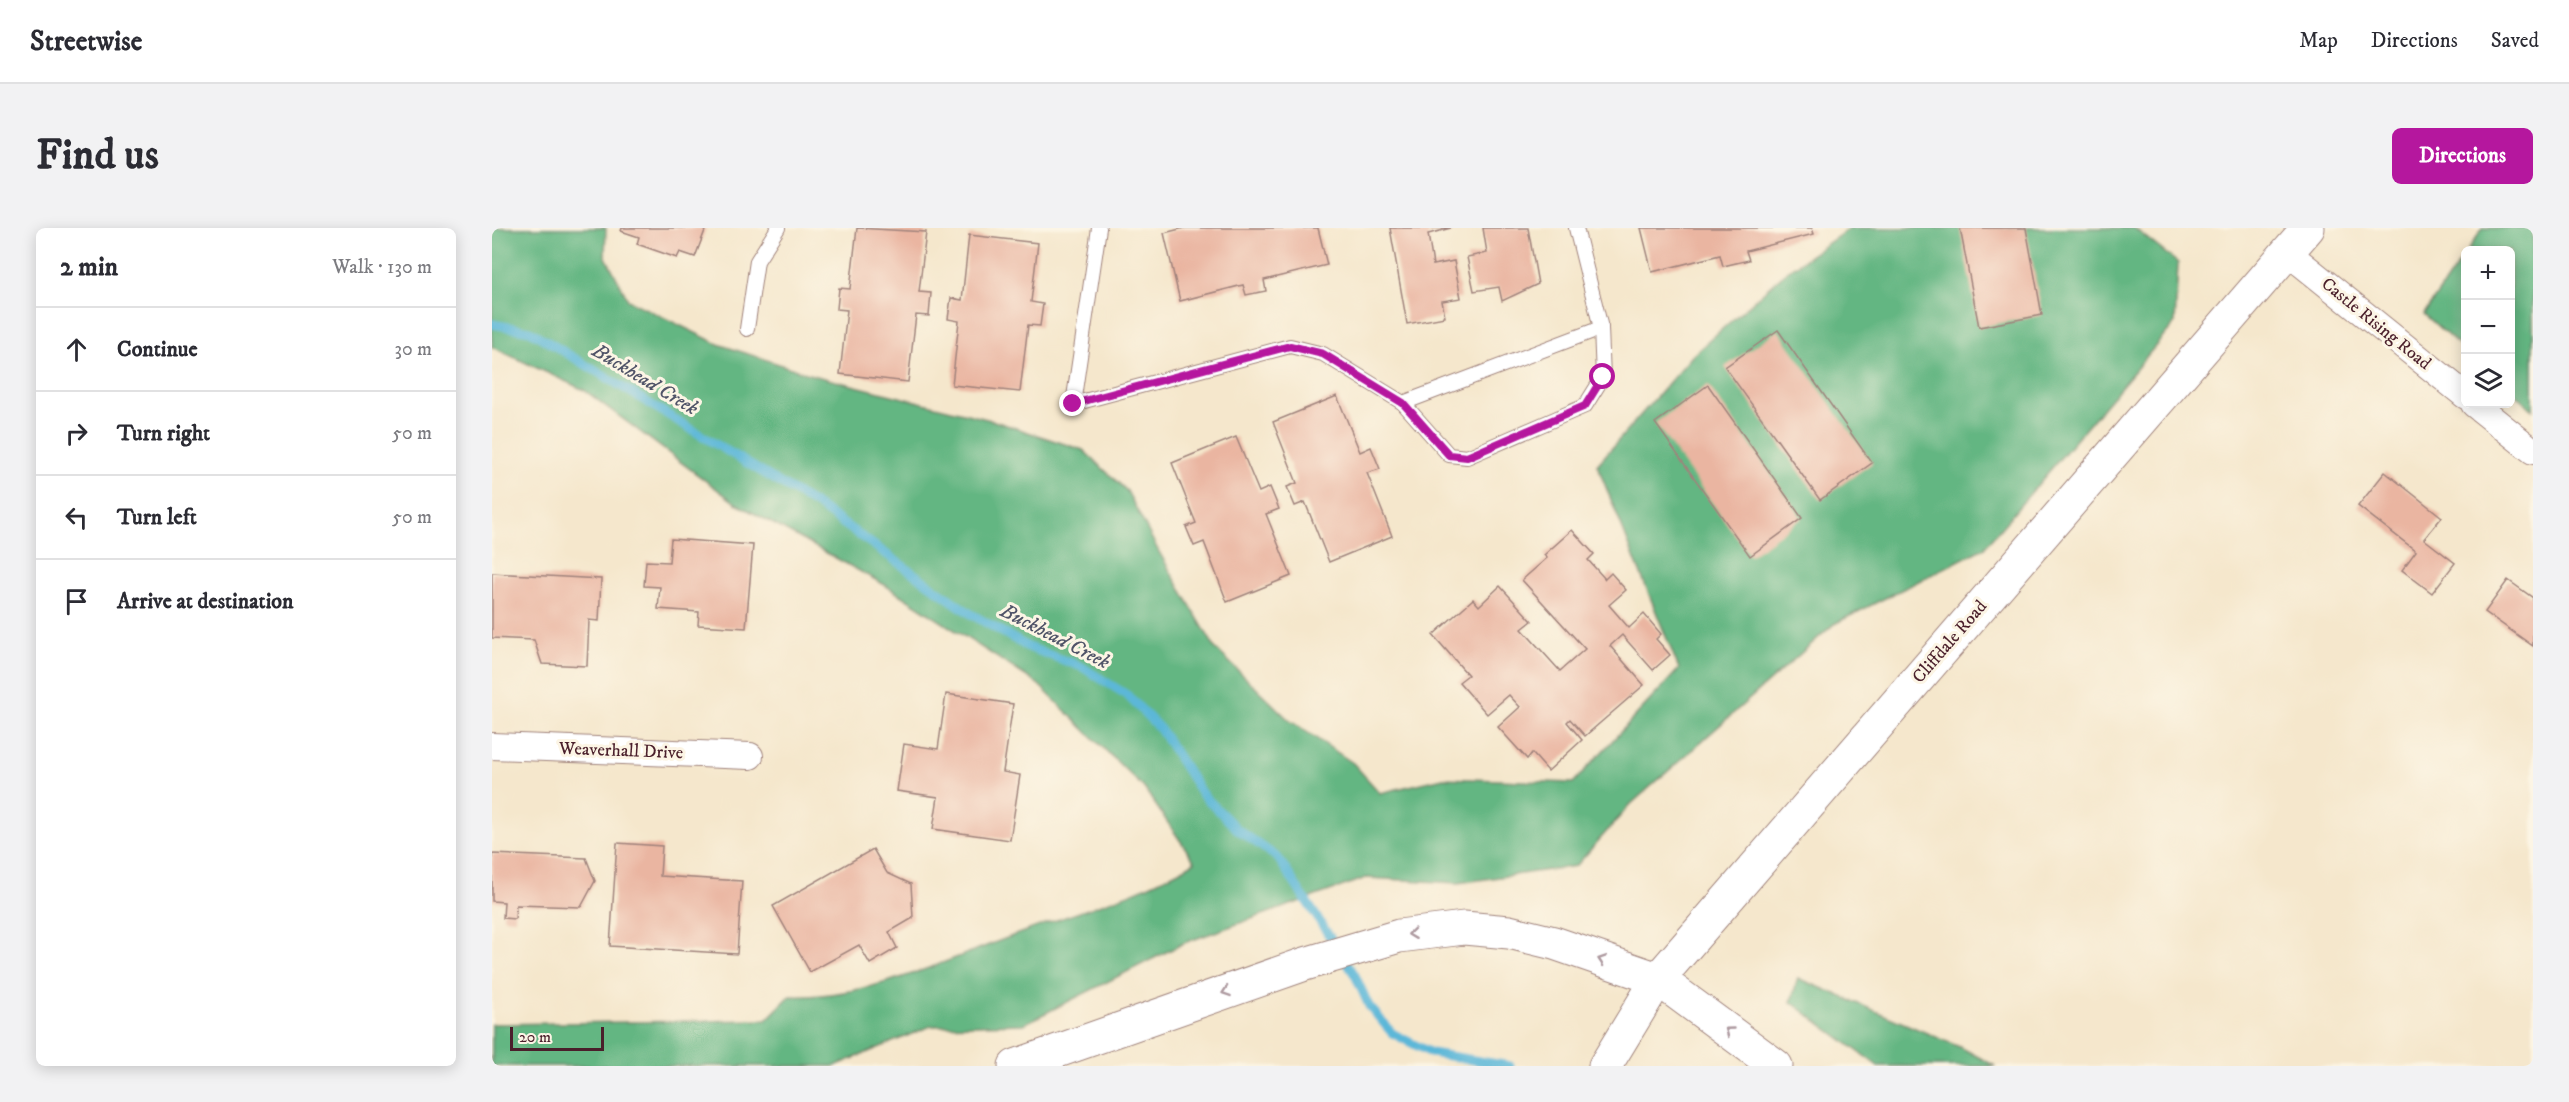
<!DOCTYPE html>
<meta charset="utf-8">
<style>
:root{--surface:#fff;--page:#f2f2f3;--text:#2b2b33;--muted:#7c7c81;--line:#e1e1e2;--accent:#b5179e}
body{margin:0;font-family:"IM FELL DW Pica",serif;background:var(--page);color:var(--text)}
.controls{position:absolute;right:18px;top:18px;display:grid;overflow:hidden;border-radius:9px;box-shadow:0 3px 15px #0003}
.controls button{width:54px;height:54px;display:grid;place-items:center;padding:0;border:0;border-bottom:2px solid var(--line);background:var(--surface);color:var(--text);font:30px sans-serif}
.scale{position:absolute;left:18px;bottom:15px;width:94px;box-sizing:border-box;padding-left:6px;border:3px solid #4a1f2b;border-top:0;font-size:16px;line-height:21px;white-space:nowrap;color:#4a1f2b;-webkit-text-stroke:4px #fcf5e5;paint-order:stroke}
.stop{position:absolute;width:18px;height:18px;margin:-14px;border:4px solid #b5179e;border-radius:50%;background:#fff}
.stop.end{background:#b5179e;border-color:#fff;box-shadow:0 2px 6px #0008}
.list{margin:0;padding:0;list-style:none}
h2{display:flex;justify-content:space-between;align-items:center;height:78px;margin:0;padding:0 24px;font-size:26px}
h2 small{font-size:20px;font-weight:400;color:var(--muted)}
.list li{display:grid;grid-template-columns:39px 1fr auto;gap:18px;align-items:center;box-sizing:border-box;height:84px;padding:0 24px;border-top:2px solid var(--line)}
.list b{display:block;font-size:22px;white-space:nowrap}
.list em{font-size:20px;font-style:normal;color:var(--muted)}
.icon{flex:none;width:33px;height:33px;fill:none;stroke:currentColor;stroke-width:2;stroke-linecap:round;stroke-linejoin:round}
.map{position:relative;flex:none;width:2041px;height:838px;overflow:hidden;border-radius:9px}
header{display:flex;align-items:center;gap:36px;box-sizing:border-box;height:84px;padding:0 30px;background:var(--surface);border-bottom:2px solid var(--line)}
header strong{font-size:28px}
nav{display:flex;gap:33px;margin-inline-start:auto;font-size:21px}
.intro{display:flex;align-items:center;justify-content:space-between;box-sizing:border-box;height:144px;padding:0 36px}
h1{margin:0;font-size:42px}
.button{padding:15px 27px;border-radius:9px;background:var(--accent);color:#fff;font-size:21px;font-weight:700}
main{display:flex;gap:36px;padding:0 36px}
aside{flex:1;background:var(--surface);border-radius:9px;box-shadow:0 3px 15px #0003}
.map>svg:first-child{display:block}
.forest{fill:#64b682;stroke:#576a56;stroke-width:1.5}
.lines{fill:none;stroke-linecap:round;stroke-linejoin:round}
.stream{stroke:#5bb7d8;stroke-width:9}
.building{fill:#eab5a1}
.lane-casing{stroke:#a0837c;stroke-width:16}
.street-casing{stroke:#a0837c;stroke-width:28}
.primary-casing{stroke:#a0837c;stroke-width:35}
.highway-casing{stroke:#a0837c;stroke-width:35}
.lane{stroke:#fff;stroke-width:14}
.street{stroke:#fff;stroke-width:26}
.primary{stroke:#fff;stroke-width:33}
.highway{stroke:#fff;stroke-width:33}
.oneway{stroke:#ae9aa0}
.route{stroke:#b5179e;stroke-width:8}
.labels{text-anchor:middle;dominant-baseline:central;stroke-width:6;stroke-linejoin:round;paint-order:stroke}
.street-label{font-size:18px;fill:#4a1f2b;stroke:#fcf5e5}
.water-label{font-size:20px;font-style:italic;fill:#505468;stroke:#fcf5e5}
</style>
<header>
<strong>Streetwise</strong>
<nav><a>Map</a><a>Directions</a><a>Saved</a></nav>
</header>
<div class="intro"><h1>Find us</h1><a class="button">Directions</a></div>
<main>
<aside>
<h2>2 min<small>Walk · 130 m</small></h2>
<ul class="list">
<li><svg class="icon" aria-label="ahead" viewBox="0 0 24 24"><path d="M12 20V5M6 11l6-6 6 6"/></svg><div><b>Continue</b></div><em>30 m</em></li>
<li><svg class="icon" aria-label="right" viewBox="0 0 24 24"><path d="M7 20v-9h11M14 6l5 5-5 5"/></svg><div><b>Turn right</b></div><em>50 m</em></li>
<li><svg class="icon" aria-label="left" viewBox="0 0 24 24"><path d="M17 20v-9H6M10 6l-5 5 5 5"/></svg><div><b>Turn left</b></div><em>50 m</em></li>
<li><svg class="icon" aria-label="arrive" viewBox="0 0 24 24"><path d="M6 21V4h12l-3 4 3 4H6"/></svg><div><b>Arrive at destination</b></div></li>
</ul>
</aside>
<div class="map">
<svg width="2041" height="838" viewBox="0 0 2041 838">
<rect width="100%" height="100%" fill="#fcf5e5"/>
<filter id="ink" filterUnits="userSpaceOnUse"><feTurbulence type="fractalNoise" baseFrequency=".0167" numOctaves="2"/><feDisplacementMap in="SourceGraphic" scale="12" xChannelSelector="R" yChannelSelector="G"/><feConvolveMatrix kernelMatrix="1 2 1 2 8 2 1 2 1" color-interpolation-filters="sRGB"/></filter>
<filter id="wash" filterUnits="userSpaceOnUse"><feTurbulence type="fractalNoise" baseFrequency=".008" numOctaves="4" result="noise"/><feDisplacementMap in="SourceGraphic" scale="24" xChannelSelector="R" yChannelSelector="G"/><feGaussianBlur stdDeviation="1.35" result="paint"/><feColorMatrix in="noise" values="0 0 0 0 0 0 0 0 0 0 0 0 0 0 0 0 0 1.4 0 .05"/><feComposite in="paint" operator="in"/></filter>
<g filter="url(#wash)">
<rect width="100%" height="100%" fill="#f5e7cc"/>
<g class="forest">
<path d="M0,0h114l-1,27 23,45 90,44 94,31 179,45 92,30 44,41 32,61 56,96 74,72 64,43 27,30 63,-15 130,5 106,-114 -82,-204 96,-110 93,-83 64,-44h284l44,35 -3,60 -191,225 -150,76 -203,180 -55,62 -118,17 -92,-5 -182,65 -160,81 -93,2 -96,40h-343v-42l274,-4 24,-24c81,3 160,-38 236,-65 56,-21 117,-38 169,-69l-51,-74 -106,-104 -153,-99 -148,-81 -153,-114 -92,-43z"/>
<path d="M1991,0h50v182l-22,-20 -1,-140h-42z"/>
<path d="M1973,26v97l-41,-37z"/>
<path d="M1306,750l164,70 33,18h-117l-87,-64z"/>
</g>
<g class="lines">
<path class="stream" d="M0,96l38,7 291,177 150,106 57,33 54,20 45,28 33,34 42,65 35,35 41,29 77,117 14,31 23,27 39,20 79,13"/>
</g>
<g id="blocks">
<g class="building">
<path d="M130,0h84l-11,29 -15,-5 -3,6 -40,-14 2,-7 -18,-6z"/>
<path d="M365,0l69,4 -7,60 12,1 -2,23 -13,-1 -8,67 -68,-8 7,-64 -10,-1 2,-21 11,1z"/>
<path d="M692,0h134l9,37 -63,15 2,11 -20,4 -3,-10 -63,16 -16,-68z"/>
<path d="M898,0h61l-23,6 5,31 21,-4 7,37 -19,3 3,16 -38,7z"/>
<path d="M991,0h45l10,56 -36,17 -3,-14 -25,4 -7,-34 20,-4z"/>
<path d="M1149,0h171l2,6 -68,17 3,9 -26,6 -3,-11 -68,17z"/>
<path d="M1468,0h66l16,87 -63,12z"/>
<path d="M477,7l69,8 -7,59 12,2 -3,22 -12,-1 -8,67 -68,-7 7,-64 -11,-2 3,-21 11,2z"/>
<path d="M1286,102l94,133 -52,37 -95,-133z"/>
<path d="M1216,157l94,133 -52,38 -95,-133z"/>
<path d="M845,168l23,56 11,-5 9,22 -13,4 25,63 -63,26 -24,-60 -10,4 -8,-19 10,-4 -24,-61z"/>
<path d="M744,209l23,55 11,-5 9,22 -13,5 25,62 -64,26 -23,-60 -10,4 -8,-19 10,-4 -24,-60z"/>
<path d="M1893,244l57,45 -18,22 31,24 -23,30 -30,-23 14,-19 -58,-45z"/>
<path d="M1080,302l22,24 -6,6 17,19 6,-6 15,17 -17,15 20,23 15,-14 17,20 -5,5 14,16 -17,15 -31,-35 -12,11 34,39 -59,51 -15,-17 -3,3 15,18 -34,31 -16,-18 -5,6 -29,-32 22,-20 -11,-12 -22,19 -28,-32 9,-7 -35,-40 40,-36 6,7 21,-20 32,35 -10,8 38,42 25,-22 -63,-69 25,-22 -3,-3z"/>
<path d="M179,311l82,6 -7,83 -48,-3 1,-13 -41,-3 2,-22 -16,-1 2,-25 23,1z"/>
<path d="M0,345l109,6 -2,42 -10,-1 -2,46 -45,-2 -8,-24 -42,-2z"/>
<path d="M2016,352l25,18v48l-48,-34z"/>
<path d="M454,466l67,10 -10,68 17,3 -10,65 -77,-11 5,-32 -41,-6 7,-47 34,5z"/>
<path d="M125,615l45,3 -2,30 82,5 -5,73 -127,-8z"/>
<path d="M381,621l14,24 24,11 2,34 -24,14 8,16 -27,16 -11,-19 -49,27 -37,-66z"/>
<path d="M0,626l94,4 9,23 -14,26 -65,-2 -1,14 -12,-1 1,-16 -12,-1z"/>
</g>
</g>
</g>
<g filter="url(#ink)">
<use href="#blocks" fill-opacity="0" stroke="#a0837c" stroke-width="1.5"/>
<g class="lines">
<defs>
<g id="lane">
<path d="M607,0l-26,176 217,-58 33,8 80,49 46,52 18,2 118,-51 18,-29 -2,-49 -25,-100"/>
<path d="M255,101l10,-68 21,-33"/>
<path d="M911,175l198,-75"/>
</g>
<g id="street">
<path d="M1795,24l179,144"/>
<path d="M1982,176l59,47"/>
<path d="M0,518l258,10"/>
</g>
<path id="primary" d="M1113,838l53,-87 650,-751"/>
<path id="highway" d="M523,838l290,-102 94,-28 65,-8 45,4 45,11 104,36 118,87"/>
</defs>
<use href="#lane" class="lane-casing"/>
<use href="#street" class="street-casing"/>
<use href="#primary" class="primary-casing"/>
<use href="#highway" class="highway-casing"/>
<use href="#lane" class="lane"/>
<use href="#street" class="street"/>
<use href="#primary" class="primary"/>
<use href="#highway" class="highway"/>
</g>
<defs><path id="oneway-chevron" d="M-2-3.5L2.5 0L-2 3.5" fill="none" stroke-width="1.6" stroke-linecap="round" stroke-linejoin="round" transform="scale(1.5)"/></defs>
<g class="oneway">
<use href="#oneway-chevron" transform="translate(920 706) rotate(173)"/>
<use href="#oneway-chevron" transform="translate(1110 732) rotate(-161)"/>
<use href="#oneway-chevron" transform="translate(734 764) rotate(161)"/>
<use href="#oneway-chevron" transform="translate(1237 803) rotate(-144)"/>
</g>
</g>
<g class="lines" filter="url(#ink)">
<path class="route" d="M581,176l217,-58 33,8 80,49 46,52 18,2 118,-51 18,-29"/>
</g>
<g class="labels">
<g class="street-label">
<text transform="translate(1884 96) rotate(39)">Castle Rising Road</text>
<text transform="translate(1458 414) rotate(-49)">Cliffdale Road</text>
<text transform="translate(129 523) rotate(2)">Weaverhall Drive</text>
</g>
<g class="water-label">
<text transform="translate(153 152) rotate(31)">Buckhead Creek</text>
<text transform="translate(563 409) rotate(27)">Buckhead Creek</text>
</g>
</g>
</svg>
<div class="controls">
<button>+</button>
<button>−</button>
<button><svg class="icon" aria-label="layers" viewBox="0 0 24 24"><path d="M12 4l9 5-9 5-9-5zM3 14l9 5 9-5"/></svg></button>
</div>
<div class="scale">20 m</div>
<div class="stop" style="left:1111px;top:149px"></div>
<div class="stop end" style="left:581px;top:176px"></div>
</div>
</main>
